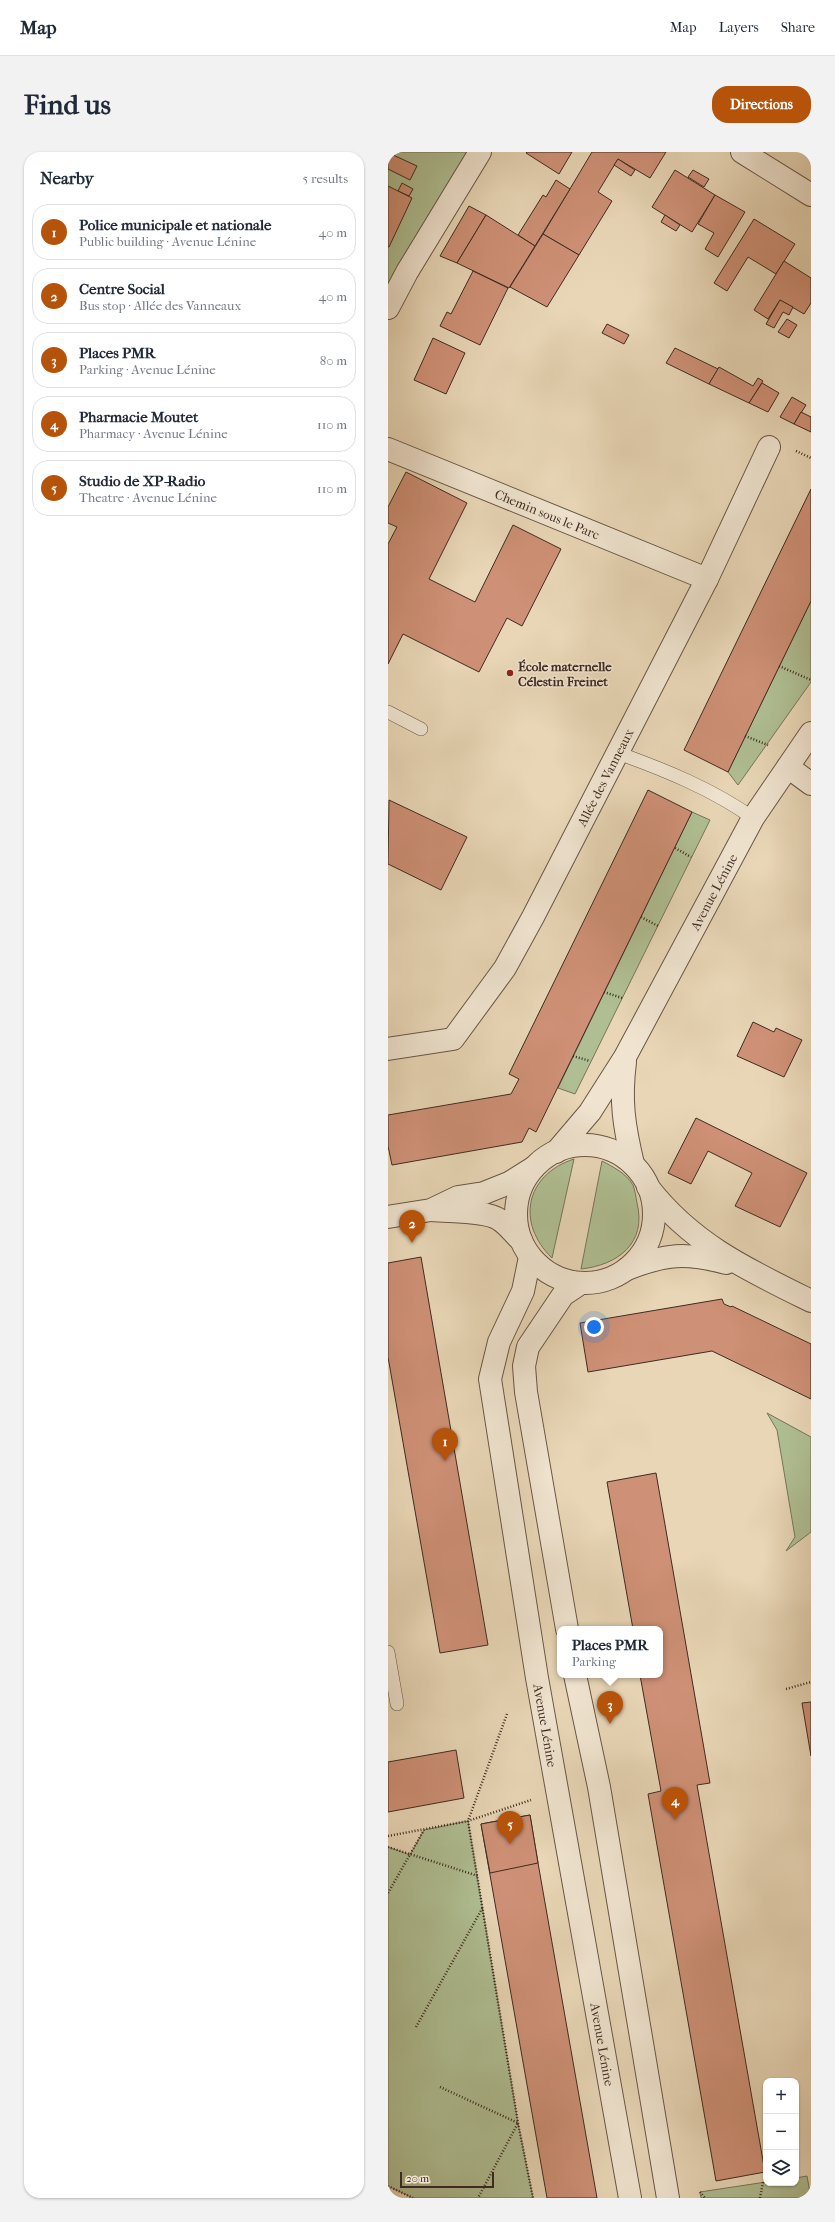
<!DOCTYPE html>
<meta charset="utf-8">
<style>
:root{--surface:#fff;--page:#f2f2f3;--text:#1f2937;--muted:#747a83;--line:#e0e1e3;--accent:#b45309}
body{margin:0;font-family:"IM FELL French Canon",serif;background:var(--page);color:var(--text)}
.controls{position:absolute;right:12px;bottom:12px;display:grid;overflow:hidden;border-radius:8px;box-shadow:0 1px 3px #0004}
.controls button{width:36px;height:36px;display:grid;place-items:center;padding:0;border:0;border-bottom:1px solid var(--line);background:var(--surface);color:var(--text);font:20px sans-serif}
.scale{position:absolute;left:12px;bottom:10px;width:94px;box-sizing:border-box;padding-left:4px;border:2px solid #3f2b21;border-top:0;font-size:11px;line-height:14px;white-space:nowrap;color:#3f2b21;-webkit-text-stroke:3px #f0e4d0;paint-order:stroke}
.you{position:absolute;left:206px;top:1175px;width:14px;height:14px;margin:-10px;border:3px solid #fff;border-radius:50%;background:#1a73e8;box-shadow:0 0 0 6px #1a73e833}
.badge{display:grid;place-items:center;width:26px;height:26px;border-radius:50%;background:var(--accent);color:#fff;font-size:13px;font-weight:700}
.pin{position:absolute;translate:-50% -33px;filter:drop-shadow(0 1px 2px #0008)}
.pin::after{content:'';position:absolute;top:21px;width:14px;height:12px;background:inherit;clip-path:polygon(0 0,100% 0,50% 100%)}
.popup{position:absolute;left:169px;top:1474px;width:106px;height:52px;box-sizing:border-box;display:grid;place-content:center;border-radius:8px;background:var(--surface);filter:drop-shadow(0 1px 3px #0005);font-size:13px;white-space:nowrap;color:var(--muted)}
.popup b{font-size:15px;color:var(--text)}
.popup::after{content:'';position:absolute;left:50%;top:100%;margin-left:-8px;border:8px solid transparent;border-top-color:var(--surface)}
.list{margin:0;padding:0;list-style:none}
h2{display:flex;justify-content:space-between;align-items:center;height:52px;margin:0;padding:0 16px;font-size:17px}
h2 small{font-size:13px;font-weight:400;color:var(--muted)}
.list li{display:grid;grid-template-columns:26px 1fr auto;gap:12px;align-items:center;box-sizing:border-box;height:56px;margin:0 8px 8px;padding:0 8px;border:1px solid var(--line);border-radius:16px}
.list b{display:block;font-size:15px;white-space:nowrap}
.list p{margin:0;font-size:13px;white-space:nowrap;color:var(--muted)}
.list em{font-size:13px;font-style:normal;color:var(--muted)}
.icon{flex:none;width:22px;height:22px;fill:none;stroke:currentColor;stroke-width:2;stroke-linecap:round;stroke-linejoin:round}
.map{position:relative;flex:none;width:423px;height:2046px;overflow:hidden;border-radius:16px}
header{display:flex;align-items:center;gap:24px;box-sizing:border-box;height:56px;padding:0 20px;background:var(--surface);border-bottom:1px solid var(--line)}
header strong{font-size:19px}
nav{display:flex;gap:22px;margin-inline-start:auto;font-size:14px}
.intro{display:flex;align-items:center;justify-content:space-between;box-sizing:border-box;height:96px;padding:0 24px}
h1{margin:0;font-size:28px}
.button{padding:10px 18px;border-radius:16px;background:var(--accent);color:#fff;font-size:14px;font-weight:700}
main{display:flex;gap:24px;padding:0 24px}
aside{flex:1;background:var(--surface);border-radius:16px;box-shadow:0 1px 3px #0004}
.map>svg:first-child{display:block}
.green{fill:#afbf93;stroke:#77755a}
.building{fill:#ce9076;stroke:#3f2b21}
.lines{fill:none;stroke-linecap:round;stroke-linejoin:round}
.service-casing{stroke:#695646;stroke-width:14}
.minor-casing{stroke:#695646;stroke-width:24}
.tertiary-casing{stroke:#695646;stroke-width:24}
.path{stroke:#3f2b21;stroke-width:2.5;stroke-dasharray:1 2;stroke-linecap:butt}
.service{stroke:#f0e4d0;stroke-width:13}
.minor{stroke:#f0e4d0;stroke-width:22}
.tertiary{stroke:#f0e4d0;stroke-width:22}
.poi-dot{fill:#8f2418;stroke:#f0e4d0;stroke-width:1.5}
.labels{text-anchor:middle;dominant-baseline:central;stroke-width:3;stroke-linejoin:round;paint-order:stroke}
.street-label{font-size:13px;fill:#3f2b21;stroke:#f0e4d0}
.poi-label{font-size:13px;font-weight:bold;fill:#3f2b21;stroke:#f0e4d0;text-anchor:start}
</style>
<header>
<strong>Map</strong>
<nav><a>Map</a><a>Layers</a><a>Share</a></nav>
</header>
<div class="intro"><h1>Find us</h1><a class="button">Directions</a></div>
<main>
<aside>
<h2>Nearby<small>5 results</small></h2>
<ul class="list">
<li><span class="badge">1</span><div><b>Police municipale et nationale</b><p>Public building · Avenue Lénine</p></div><em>40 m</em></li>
<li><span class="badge">2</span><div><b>Centre Social</b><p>Bus stop · Allée des Vanneaux</p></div><em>40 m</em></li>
<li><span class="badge">3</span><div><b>Places PMR</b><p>Parking · Avenue Lénine</p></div><em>80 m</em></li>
<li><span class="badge">4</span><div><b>Pharmacie Moutet</b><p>Pharmacy · Avenue Lénine</p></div><em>110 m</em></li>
<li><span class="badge">5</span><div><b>Studio de XP-Radio</b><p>Theatre · Avenue Lénine</p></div><em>110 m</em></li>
</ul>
</aside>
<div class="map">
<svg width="423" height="2046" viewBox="0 0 423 2046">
<rect width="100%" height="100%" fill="#e8d6b6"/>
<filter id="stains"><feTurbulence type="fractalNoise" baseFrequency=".005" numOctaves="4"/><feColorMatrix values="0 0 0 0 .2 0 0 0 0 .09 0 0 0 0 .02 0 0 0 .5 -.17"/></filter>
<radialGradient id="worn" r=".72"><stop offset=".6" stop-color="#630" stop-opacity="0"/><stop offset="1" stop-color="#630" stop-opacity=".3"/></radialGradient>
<g class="green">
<path d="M0,0h79l-78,135 -1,-1z"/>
<path d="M423,449v81l-73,103 -10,-13z"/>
<path d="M304,660l18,8 -135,274 -17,-6z"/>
<path d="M186,1007l-22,99c-36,-35 -27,-83 22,-99z"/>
<path d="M214,1009c11,6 24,12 31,24 2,5 3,12 4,18 10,40 -19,62 -56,66z"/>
<path d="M379,1261l44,24v95l-25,19 9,-14 -18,-107z"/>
<path d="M80,1669l50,302 15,75h-120l-25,-12v-339l22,8 14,-25z"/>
<path d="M419,2024l4,22h-110l-1,-6 66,-10 30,1v-5z"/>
</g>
<g class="building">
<path d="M139,0h45l-13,22 -33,-21z"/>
<path d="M204,0h74l-16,26 -32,-19 -20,33 14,9 -33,54 -36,-21z"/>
<path d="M3,2l26,12 -7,14 -22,-11v-8z"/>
<path d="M230,7l17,11 -4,6 -17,-11z"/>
<path d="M287,18l40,25 -23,37 -40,-25z"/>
<path d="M305,18l16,9 -5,8 -16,-10z"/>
<path d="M168,28l14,9 -35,57 -17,-11 25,-40 3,2z"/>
<path d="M14,31l11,6 -4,7 -11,-5z"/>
<path d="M0,34l24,12 -23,49h-1z"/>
<path d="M327,43l30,17 -27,45 -13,-8 9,-16 -16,-9z"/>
<path d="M81,54l17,9 -29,48 -17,-7z"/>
<path d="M98,63l49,31 -26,42 -52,-25z"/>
<path d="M277,63l15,10 -4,6 -15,-9z"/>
<path d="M366,67l41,25 -19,30 -28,-17 -21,34 -13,-8z"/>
<path d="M155,82l36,21 -32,52 -37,-20z"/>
<path d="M396,109l27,17v25l-7,11 -24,-14 -12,19 -14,-9z"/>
<path d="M85,119l35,17 -28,57 -40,-19 7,-14 4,2z"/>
<path d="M392,148l13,7 -4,8 -6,-3 -9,16 -8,-4z"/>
<path d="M399,167l10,6 -8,13 -11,-6z"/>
<path d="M219,172l22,11 -5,9 -22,-11z"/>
<path d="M45,186l32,15 -19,41 -32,-14z"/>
<path d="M287,196l43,21 -9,15 -43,-21z"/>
<path d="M331,215l34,19 5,-8 5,3 -14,22 -40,-19z"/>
<path d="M374,231l17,10 -11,19 -19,-9z"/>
<path d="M404,245l14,8 -12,19 -14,-7z"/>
<path d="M413,260l10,5v15l-17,-8z"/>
<path d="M18,320l61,31 -38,76 46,23 38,-77 48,24 -39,77 -15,-8 -28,54 -76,-38 -15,30v-120l9,-17 -9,-4v-16z"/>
<path d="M423,337v112l-83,171 -44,-22z"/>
<path d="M260,638l44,22 -156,320 -7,-4 -7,14 -130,23 -4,-19v-31l123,-21 8,-15 -10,-5z"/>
<path d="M1,648l78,37 -26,53 -53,-26z"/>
<path d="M365,870l21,10 2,-4 26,12 -18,37 -47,-21z"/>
<path d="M308,966l111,55 -27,54 -45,-21 17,-33 -44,-22 -17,33 -23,-11z"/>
<path d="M33,1105l67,388 -48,8 -52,-296v-94z"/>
<path d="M334,1147l2,5 7,3 1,-1 79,38v55l-99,-48 -124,21 -8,-49z"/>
<path d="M268,1321l54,310 -13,2 68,387 -49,9 -68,-387 13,-3 -21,-116h20v-46h-27l-26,-147z"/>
<path d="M423,1550v54l-9,-53z"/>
<path d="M68,1598l8,48 -76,14v-50z"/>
<path d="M142,1663l8,48 59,335h-50l-66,-374z"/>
<path d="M142,1663l8,48 -48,10 -9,-49z"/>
</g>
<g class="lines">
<defs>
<g id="service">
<path d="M0,560l33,17"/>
<path d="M230,601c47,17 94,36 135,65"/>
<path d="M0,1500l9,52"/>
</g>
<g id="minor">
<path d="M354,0l69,43"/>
<path d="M0,156l19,-36 73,-120"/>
<path id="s1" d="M0,297l319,130"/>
<path d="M400,615l23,17"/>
<path id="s2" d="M0,897l65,-10 52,-71 28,-51 174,-338 62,-132"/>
<path d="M260,1035c44,57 100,83 163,114"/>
<path d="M239,1117c38,-15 59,-17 99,-6"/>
</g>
<g id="tertiary">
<path d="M237,910c-5,39 -1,64 8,102"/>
<circle cx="197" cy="1062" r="69"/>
<path id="s3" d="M168,1000l34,-40 35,-55 128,-239 58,-85"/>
<path d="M44,1058c18,2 54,0 68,10 8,5 14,14 21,20"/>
<path d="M0,1065l43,-7 27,-13 26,-4 25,-10 24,-15"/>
<path id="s4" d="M142,1105l-7,34 -24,51 -9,37 47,299 93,520"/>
<path d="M179,1477l-41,-237 -2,-26 4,-19 35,-52 18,-12"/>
<path d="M187,1523l24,112 69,411"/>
</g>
</defs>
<use href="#service" class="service-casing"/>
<use href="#minor" class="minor-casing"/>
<use href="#tertiary" class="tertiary-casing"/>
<g class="path">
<path d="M408,299l15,7"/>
<path d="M391,514l32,14"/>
<path d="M357,584l23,9"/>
<path d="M287,696l16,9"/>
<path d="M253,765l17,9"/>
<path d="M216,840l18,6"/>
<path d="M185,904l17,5"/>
<path d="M398,1537l25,-7"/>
<path d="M119,1562l-39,107 50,302 15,75"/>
<path d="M0,1684l80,-15 63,-21"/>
<path d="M0,1695l90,29"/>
<path d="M0,1741l36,-63"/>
<path d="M28,1875l67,-120"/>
<path d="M52,1935l78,36 -40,75"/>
<path d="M0,2034l25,12"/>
<path d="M312,2040l5,6"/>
<path d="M372,2046l3,-16"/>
</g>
<use href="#service" class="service"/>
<use href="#minor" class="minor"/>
<use href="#tertiary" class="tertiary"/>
</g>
<circle class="poi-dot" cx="122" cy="521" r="4"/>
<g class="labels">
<g class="street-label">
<text stroke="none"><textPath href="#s1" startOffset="172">Chemin sous le Parc</textPath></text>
<text stroke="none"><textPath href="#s2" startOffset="369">Allée des Vanneaux</textPath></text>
<text stroke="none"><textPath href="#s3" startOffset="305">Avenue Lénine</textPath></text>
<text stroke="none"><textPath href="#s4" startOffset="480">Avenue Lénine</textPath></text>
<text stroke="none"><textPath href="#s4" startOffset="804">Avenue Lénine</textPath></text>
</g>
<g class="poi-label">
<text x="130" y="514">École maternelle<tspan x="130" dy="15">Célestin Freinet</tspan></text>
</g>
</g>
<rect width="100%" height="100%" filter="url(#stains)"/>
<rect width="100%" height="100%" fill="url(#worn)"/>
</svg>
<div class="controls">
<button>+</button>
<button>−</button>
<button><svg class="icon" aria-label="layers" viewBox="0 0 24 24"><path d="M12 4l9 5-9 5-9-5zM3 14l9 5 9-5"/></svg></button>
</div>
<div class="scale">20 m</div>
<div class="you"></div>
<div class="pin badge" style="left:57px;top:1309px">1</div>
<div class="pin badge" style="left:24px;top:1091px">2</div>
<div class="pin badge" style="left:222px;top:1572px">3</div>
<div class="popup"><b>Places PMR</b>Parking</div>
<div class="pin badge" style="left:287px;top:1668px">4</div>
<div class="pin badge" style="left:122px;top:1692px">5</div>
</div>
</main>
